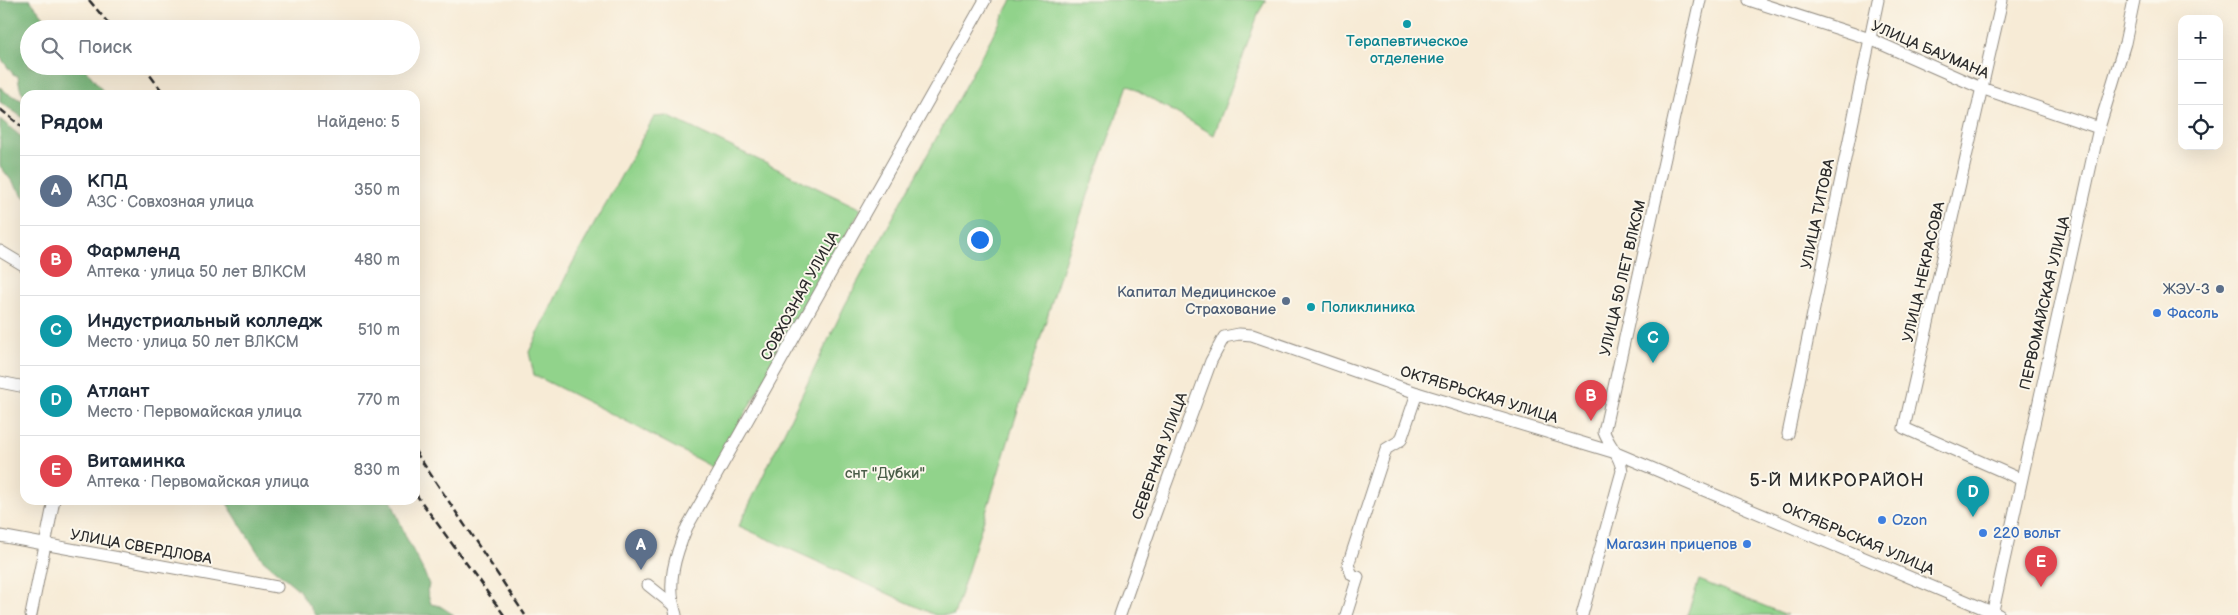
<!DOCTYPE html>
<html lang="ru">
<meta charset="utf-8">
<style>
:root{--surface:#fff;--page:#f2f2f3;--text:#1f2937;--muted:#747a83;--line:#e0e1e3;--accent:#2563eb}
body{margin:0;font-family:"Balsamiq Sans",sans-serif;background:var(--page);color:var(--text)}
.controls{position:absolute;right:15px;top:15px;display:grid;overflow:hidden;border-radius:10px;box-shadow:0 5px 20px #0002}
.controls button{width:45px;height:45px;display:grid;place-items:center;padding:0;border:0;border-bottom:1px solid var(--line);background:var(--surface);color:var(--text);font:25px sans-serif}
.you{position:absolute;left:979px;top:239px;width:18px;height:18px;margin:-12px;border:4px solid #fff;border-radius:50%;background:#1a73e8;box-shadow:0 0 0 8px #1a73e833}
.badge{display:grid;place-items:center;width:32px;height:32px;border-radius:50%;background:var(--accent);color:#fff;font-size:16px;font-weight:700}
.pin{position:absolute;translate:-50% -41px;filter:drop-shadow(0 1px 2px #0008)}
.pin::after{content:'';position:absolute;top:26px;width:18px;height:15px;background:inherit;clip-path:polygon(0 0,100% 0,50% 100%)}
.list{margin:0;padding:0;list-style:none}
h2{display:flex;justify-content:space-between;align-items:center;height:65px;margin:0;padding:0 20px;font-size:21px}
h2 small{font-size:16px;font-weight:400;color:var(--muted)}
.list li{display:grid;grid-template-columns:32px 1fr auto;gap:15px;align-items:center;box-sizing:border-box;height:70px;padding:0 20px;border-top:1px solid var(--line)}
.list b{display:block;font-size:19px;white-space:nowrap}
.list p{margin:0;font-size:16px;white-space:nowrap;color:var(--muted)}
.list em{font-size:16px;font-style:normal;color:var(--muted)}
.icon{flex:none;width:28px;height:28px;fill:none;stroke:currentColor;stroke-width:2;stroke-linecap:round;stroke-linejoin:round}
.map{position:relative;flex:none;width:2238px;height:615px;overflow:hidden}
.search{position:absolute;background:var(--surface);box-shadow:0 5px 20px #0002;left:20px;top:20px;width:400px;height:55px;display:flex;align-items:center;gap:12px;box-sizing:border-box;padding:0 18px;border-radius:28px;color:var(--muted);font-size:19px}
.panel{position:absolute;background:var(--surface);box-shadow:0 5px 20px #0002;left:20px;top:90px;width:400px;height:415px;border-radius:15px}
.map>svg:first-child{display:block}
.green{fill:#91d38b;stroke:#5e7f5b}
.forest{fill:#74b577;stroke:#507051}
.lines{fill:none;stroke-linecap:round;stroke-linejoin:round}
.minor-casing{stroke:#918b80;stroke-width:13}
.minor{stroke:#fff;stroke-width:11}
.rail{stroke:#2b2b2b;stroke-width:2.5;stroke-dasharray:8 4;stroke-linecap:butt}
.culture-dot{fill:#0f9aa8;stroke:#fbf7ec;stroke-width:2}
.service-dot{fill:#5c6f8a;stroke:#fbf7ec;stroke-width:2}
.shop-dot{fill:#3f7fe0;stroke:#fbf7ec;stroke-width:2}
.labels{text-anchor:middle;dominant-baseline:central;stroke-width:4;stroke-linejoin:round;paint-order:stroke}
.culture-label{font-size:15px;fill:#0d838f;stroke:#fbf7ec}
.street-label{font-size:15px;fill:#2b2b2b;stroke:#fbf7ec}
.service-label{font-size:15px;fill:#4e5e75;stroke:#fbf7ec;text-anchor:end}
.shop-label{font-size:15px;fill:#366cbe;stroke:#fbf7ec;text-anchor:start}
.park-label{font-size:15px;fill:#4a5d48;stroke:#fbf7ec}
.quarter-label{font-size:18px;letter-spacing:1px;fill:#2b2b2b;stroke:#fbf7ec}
</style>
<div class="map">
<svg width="2238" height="615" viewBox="0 0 2238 615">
<rect width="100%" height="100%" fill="#fbf7ec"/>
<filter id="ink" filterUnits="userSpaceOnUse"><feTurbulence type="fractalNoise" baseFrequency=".02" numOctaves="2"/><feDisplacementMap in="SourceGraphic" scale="10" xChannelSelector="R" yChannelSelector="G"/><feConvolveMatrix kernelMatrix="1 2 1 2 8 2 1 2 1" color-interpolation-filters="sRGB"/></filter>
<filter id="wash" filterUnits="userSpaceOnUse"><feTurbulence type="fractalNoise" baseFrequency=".0096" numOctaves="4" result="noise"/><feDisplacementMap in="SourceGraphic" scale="20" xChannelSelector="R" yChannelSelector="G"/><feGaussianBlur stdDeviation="1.12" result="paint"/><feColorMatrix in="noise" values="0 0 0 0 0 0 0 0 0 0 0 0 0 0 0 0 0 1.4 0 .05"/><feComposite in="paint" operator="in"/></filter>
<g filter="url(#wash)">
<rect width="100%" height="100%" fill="#f7ebd6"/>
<g class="green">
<path d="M1012,0h254l-7,12 -45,123 -86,-50 -61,168 -113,362h-19l-196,-89 106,-221z"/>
<path d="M667,116l194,93 -147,259 -90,-48 -90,-45 -5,-23 43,-88 82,-147z"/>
<path d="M1699,580l88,35h-100z"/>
</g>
<g class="forest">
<path d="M0,0h30l24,29h-25v37h54l23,29h-81v3l-5,-10 -2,-12 -5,-2 -13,-17z"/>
<path d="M0,87l7,6 18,9v17l-25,-17z"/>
<path d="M0,119l25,21v58l-25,-32z"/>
<path d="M225,500h166l15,37 18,35 5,13 -2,6 4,13 9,2 14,9h-139l-17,-26 -36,-30z"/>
</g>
</g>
<g filter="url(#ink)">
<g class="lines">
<defs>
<g id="minor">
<path d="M1749,0l121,39 111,49 118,40"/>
<path d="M2002,0l-98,428 116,51"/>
<path d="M0,251l25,15"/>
<path d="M0,382l25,5"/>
<path d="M1788,434l90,-434"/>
<path d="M0,536l277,51"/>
<path d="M648,585l25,20"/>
<path d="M31,615l23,-115"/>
<path d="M676,615c-10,-32 -1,-59 11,-88l298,-527"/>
<path d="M1120,615l34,-98 57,-156 13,-24 15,-3 13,1 165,58 199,60 383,162"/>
<path d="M1346,615l12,-38 -6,-2 -4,-10 38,-116 15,-9 16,-47"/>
<path d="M1582,615l40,-144c-1,-15 -13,-25 -18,-39l96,-432"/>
<path d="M1992,615l107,-487 26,-85 9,-43"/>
</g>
</defs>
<use href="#minor" class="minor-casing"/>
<use href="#minor" class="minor"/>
<g class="rail">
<path d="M89,0l24,29"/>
<path d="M143,66l22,29"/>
<path d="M0,109l25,20"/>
<path d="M415,451l110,164"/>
<path d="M415,493l89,122"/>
</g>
</g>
</g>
<g class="culture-dot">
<circle cx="1407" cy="24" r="5"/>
<circle cx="1311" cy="307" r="5"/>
</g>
<g class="service-dot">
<circle cx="2220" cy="289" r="5"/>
<circle cx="1286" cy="301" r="5"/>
</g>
<g class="shop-dot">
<circle cx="2157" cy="313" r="5"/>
<circle cx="1882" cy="520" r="5"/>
<circle cx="1983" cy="533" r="5"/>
<circle cx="1747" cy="544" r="5"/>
</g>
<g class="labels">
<g class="culture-label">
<text x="1407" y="41">Терапевтическое<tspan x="1407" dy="17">отделение</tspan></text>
<text x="1321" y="307" text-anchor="start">Поликлиника</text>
</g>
<g class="street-label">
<text transform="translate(1930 50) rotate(23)">УЛИЦА БАУМАНА</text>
<text transform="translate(1818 214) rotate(-78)">УЛИЦА ТИТОВА</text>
<text transform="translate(1924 272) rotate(-77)">УЛИЦА НЕКРАСОВА</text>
<text transform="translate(1623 278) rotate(-77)">УЛИЦА 50 ЛЕТ ВЛКСМ</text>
<text transform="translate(800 296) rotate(-61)">СОВХОЗНАЯ УЛИЦА</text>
<text transform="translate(2045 303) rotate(-77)">ПЕРВОМАЙСКАЯ УЛИЦА</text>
<text transform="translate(1479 395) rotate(17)">ОКТЯБРЬСКАЯ УЛИЦА</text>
<text transform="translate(1160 456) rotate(-70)">СЕВЕРНАЯ УЛИЦА</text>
<text transform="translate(1858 539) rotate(23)">ОКТЯБРЬСКАЯ УЛИЦА</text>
<text transform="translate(141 547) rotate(10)">УЛИЦА СВЕРДЛОВА</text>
</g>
<g class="service-label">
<text x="2210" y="289">ЖЭУ-3</text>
<text x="1276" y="292">Капитал Медицинское<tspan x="1276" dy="17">Страхование</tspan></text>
</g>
<g class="shop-label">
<text x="2167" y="313">Фасоль</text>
<text x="1892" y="520">Ozon</text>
<text x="1993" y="533">220 вольт</text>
<text x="1737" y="544" text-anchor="end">Магазин прицепов</text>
</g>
<g class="park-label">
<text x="885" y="473">снт "Дубки"</text>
</g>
<g class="quarter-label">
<text x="1837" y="480">5-Й МИКРОРАЙОН</text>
</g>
</g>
</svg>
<div class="controls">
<button>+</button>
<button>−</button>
<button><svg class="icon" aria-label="locate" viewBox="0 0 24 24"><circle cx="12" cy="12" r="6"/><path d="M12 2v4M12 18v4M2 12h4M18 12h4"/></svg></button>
</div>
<div class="you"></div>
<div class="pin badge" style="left:641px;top:570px;background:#5c6f8a">A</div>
<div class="pin badge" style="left:1591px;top:421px;background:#e0444e">B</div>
<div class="pin badge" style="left:1653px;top:363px;background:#0f9aa8">C</div>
<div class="pin badge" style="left:1973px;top:517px;background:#0f9aa8">D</div>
<div class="pin badge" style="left:2041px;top:587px;background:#e0444e">E</div>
<div class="search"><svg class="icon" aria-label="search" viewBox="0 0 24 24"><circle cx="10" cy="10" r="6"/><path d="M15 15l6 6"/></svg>Поиск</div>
<section class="panel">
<h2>Рядом<small>Найдено: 5</small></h2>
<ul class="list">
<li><span class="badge" style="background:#5c6f8a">A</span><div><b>КПД</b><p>АЗС · Совхозная улица</p></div><em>350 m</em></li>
<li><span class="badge" style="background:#e0444e">B</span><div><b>Фармленд</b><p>Аптека · улица 50 лет ВЛКСМ</p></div><em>480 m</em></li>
<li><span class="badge" style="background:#0f9aa8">C</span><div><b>Индустриальный колледж</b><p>Место · улица 50 лет ВЛКСМ</p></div><em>510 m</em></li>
<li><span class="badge" style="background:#0f9aa8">D</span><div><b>Атлант</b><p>Место · Первомайская улица</p></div><em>770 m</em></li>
<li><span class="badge" style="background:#e0444e">E</span><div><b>Витаминка</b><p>Аптека · Первомайская улица</p></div><em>830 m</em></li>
</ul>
</section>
</div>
